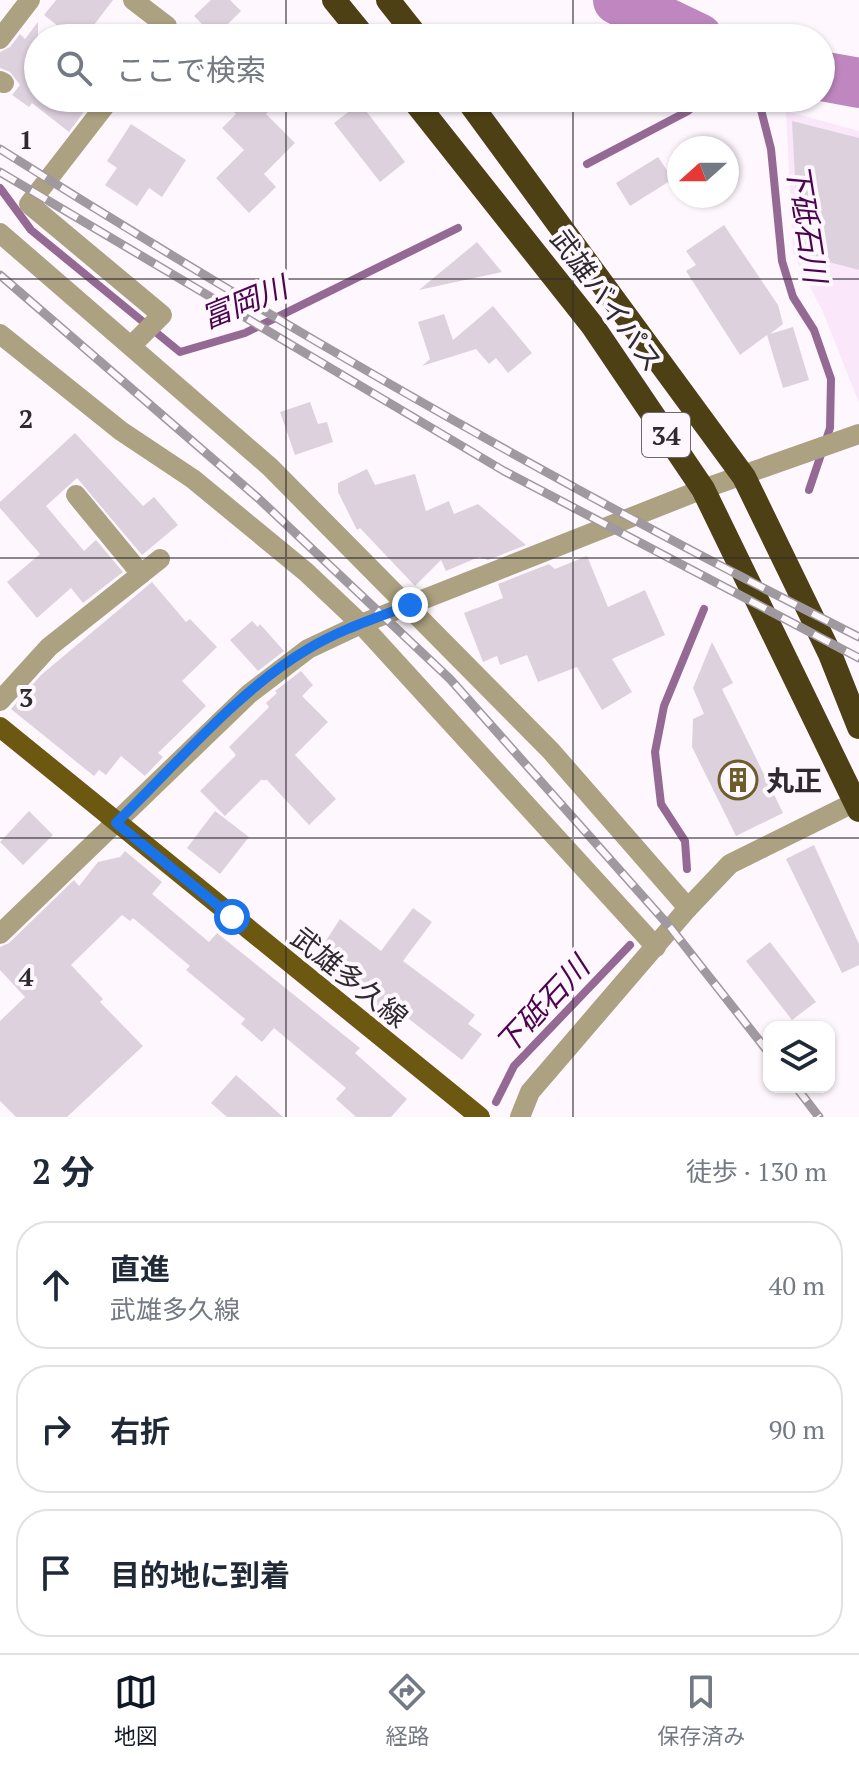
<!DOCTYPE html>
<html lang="ja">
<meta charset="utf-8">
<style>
:root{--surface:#fff;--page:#f6f6f7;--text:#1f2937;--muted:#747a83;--line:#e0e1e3;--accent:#111827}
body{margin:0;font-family:"PT Serif","Noto Sans JP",serif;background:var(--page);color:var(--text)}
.controls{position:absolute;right:24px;bottom:24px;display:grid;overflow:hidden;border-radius:16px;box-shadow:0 2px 6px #0004}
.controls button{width:72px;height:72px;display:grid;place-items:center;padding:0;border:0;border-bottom:2px solid var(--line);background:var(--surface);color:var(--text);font:40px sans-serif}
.compass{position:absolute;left:667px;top:136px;width:72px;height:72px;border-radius:50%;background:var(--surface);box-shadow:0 2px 6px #0004;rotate:249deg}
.stop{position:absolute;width:24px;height:24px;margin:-18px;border:6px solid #1a73e8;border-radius:50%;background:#fff}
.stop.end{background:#1a73e8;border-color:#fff;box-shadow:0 2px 8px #0008}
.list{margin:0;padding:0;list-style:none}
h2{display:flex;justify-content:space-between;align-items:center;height:104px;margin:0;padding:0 32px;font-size:34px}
h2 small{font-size:26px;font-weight:400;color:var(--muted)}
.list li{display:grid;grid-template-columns:52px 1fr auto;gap:24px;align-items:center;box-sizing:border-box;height:128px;margin:0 16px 16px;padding:0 16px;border:2px solid var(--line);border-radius:32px}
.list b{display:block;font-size:30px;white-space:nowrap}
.list p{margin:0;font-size:26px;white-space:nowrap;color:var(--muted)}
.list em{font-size:26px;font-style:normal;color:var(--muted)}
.icon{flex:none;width:44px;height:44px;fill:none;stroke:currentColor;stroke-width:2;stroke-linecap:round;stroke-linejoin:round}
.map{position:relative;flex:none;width:859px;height:1117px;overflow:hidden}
.search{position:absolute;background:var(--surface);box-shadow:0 2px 6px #0004;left:24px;right:24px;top:24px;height:88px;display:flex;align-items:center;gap:20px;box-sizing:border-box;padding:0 28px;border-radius:44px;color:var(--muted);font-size:30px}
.sheet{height:536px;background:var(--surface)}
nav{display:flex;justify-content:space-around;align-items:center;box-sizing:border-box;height:112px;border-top:2px solid var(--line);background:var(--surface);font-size:22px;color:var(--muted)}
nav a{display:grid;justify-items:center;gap:4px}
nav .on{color:var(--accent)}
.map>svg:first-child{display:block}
.built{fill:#fae7fa}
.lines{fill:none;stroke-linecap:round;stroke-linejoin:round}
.stream{stroke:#946a94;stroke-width:8}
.river{stroke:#bf86bf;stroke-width:50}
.building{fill:#ded1de}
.minor{stroke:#aca181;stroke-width:20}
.major{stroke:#6c5811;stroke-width:20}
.highway{stroke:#4e4015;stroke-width:24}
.rail-casing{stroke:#a09aa0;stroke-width:9}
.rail{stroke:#fef7fe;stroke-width:6;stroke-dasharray:18;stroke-linecap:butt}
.route{stroke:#1a73e8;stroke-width:10}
.grid{fill:none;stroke:#2f2a2f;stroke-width:2;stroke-opacity:0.55}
.labels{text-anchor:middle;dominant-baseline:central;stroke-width:8;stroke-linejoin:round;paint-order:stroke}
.shield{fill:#fef7fe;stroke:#6d686d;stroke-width:2}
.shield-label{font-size:26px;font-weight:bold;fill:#2f2a2f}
.street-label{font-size:28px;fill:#2f2a2f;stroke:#fef7fe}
.poi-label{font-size:28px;font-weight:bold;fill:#2f2a2f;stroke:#fef7fe;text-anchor:start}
.water-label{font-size:30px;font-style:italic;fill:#4d0450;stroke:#fef7fe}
.grid-label{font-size:26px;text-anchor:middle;font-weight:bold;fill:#2f2a2f;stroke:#fef7fe;stroke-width:8;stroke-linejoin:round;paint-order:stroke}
</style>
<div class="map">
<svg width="859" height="1117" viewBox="0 0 859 1117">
<rect width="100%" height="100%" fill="#fef7fe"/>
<path class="built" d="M786,111l73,20v272l-36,-91 -30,-59z"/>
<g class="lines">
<g class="stream">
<path d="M758,98l13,51 11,112 11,36 21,33 17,49 -1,49 -21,62"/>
<path d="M587,164l101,-53 16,-13"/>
<path d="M0,188l31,42 149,122 65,-19 213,-105"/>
<path d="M687,869l-2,-28 -24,-37 -6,-52 9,-46 40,-97"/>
<path d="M496,1102l18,-36 116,-121"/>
</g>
<g class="river">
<path d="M618,0l80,38"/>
<path d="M821,76l38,7"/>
</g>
</g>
<g class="building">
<path d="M56,0h57l-29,38h-11l-29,-23z"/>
<path d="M211,0h19l11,11 -26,26 -21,-21z"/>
<path d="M38,22v76h40l10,8 -19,26 -37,-29 -3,4 -17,-12 8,-10 -10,-13 -10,-4v-16l10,-5 10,-13 5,5z"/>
<path d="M220,98h62l-16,16 29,29 -31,31 12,13 -27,26 -33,-35 28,-28 -22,-22 14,-14z"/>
<path d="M360,103l45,59 -25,20 -46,-59z"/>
<path d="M792,121l67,17v132l-60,-16z"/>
<path d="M131,124l55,36 -24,37 -13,-9 -12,18 -32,-21 12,-17 -10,-7z"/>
<path d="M658,157l15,22 -43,27 -14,-23z"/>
<path d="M724,225l54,80 5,19 -13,10 23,-7 16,53 -26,8 -16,-53 -27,20 -54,-84 10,-6 -10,-14z"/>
<path d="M477,242l25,30 -83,18z"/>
<path d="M493,306l39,47 -24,20 -12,-15 -7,6 -13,-15 -54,17 8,-7 -12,-37 26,-8 9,26z"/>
<path d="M310,402l8,22 9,-2 6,20 -38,13 -15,-43z"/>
<path d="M75,433l68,73 11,-9 24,28 -36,30 -65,-77 -31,28 38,45 12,-11 27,32 -40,31 -12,-15 -34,30 -30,-36 33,-28 -40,-46v-6z"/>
<path d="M367,469l8,16 40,-11 11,37 23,-10 5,13 24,-10 48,41 -38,15 -9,-3 -33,14 -5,-11 -26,26 -55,-58 -3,2 -19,-38v-9z"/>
<path d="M587,556l21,51 37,-17 20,45 -53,24 20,33 -30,18 -25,-43 -39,15 -11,-27 -27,10 -3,-9 -14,6 -19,-49 39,-15 -5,-14 51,-20 6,5z"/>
<path d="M152,582l34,40 4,-3 27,28 -35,34 24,25 -48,47 5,4 -18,19 -24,-20 -15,19 -7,-5 -5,6 -83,-67 30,-34z"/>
<path d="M252,621l6,6 2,-3 24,27 -26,20 -28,-31z"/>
<path d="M712,642l21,41 -11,6 61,124 -47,23 -44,-89 1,-28 11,-5 -11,-26z"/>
<path d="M301,671l12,14 -11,11 26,26 -33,33 41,44 -27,26 -42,-45h-6l-36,36 -25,-25 36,-36 -7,-8 40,-40 -3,-4 11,-10 -2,-2z"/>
<path d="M29,811l24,24 -30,30 -23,-23z"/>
<path d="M215,811l34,26 -29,37 -33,-26z"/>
<path d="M814,845l45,99v21l-17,8 -56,-114z"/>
<path d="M125,851l37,31 -10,12 57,48 8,-9 143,115 -5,5 52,46 -16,18h-35l-20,-18 10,-11 -72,-60 -12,14 -21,-18 4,-5 -59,-49 4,-4 -57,-48 -3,3 -8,-6 -51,50 32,34 -3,3 43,44 -76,71h-51l-16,-16v-80l25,-24 -25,-27v-23l9,-4 65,-63 5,6 19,-24 22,-5z"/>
<path d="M413,908l19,14 -29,39 72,54 -7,9 14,10 -20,26 -70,-54 -5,7 -71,-57 24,-37 41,32z"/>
<path d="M770,942l46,60 -24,18 -46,-59z"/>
<path d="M236,1075l47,42h-56l-16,-14z"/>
</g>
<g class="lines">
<g class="minor">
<path d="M133,0l34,26 -9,12"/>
<path d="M0,39l30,-39"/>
<path d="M0,81l4,2"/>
<path d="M111,98l-82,106 133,111 -29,29"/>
<path d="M0,233l270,234 281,284 137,157 42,-44 129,-64"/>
<path d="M0,334l121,97 72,48 113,93 55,52 295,323"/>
<path d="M76,495l65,79"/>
<path d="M0,701l49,-54 111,-88"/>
<path d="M0,934l249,-240 59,-45 53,-25 342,-135 156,-55"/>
<path d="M520,1117l10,-25 158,-184"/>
</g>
<path class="major" d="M0,727l480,390"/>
<g class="highway">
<path d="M334,0l31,38"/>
<path d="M388,0l30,38"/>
<path d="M412,98l180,227 111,164 156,321"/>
<path d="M466,98l278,379 86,177 29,73"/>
</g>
<defs>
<g id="rail">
<path d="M0,149c279,176 565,340 859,488"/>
<path d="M0,172l504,299 355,187"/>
<path d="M0,275l258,223 192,181 220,248 99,126"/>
<path d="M796,1087l23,30"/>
</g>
</defs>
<use href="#rail" class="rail-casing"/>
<use href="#rail" class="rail"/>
</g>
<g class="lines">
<path class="route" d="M232,917l-116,-94c59,-57 122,-133 192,-174 31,-19 68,-31 102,-44"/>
</g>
<path class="grid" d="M286,0v38M573,0v38M286,98v1019M573,98v1019M0,279h859M0,558h859M0,838h859"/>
<defs>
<symbol id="building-ring" viewBox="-11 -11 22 22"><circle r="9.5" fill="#fef7fe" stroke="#6e5d2b" stroke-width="1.5"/><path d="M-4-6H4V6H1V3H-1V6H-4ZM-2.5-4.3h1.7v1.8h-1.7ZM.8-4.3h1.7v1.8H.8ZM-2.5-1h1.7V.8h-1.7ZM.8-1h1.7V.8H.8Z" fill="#6e5d2b"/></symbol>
</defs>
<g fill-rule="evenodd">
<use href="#building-ring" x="716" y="758" width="44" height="44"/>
</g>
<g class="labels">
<rect class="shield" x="642" y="413" width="48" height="44" rx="6"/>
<g class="shield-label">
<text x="666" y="435">34</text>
</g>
<g class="street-label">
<text transform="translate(607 300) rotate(54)">武雄バイパス</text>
<text transform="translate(350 977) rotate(39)">武雄多久線</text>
</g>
<g class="poi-label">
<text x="766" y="780">丸正</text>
</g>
<g class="water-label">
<text transform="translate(807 223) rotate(81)">下砥石川</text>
<text transform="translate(244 302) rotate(-22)">富岡川</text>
<text transform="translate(542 1005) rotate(-47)">下砥石川</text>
</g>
</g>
<g class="grid-label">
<text x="26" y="149">1</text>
<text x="26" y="428">2</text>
<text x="26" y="707">3</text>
<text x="26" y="986">4</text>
</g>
</svg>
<div class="controls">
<button><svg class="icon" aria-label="layers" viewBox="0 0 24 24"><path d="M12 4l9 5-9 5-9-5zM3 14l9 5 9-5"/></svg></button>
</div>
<svg class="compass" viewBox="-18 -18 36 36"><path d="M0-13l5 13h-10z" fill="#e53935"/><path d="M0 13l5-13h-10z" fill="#747a83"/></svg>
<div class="stop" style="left:232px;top:917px"></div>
<div class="stop end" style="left:410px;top:605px"></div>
<div class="search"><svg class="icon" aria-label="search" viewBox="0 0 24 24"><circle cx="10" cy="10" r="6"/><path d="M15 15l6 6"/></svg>ここで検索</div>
</div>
<section class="sheet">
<h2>2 分<small>徒歩 · 130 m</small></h2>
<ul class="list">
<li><svg class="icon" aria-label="ahead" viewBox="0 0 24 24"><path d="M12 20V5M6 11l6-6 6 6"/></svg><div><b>直進</b><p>武雄多久線</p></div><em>40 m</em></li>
<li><svg class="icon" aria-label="right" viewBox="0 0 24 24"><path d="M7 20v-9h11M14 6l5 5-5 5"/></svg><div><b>右折</b></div><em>90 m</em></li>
<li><svg class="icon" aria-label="arrive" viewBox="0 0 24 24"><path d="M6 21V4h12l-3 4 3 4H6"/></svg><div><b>目的地に到着</b></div></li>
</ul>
</section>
<nav>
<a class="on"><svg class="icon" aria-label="map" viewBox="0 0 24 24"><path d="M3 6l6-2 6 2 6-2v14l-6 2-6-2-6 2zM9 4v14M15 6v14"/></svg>地図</a>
<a><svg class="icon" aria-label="directions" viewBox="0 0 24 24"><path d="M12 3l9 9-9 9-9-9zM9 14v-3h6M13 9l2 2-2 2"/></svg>経路</a>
<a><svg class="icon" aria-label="saved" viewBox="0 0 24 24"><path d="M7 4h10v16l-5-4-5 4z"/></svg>保存済み</a>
</nav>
